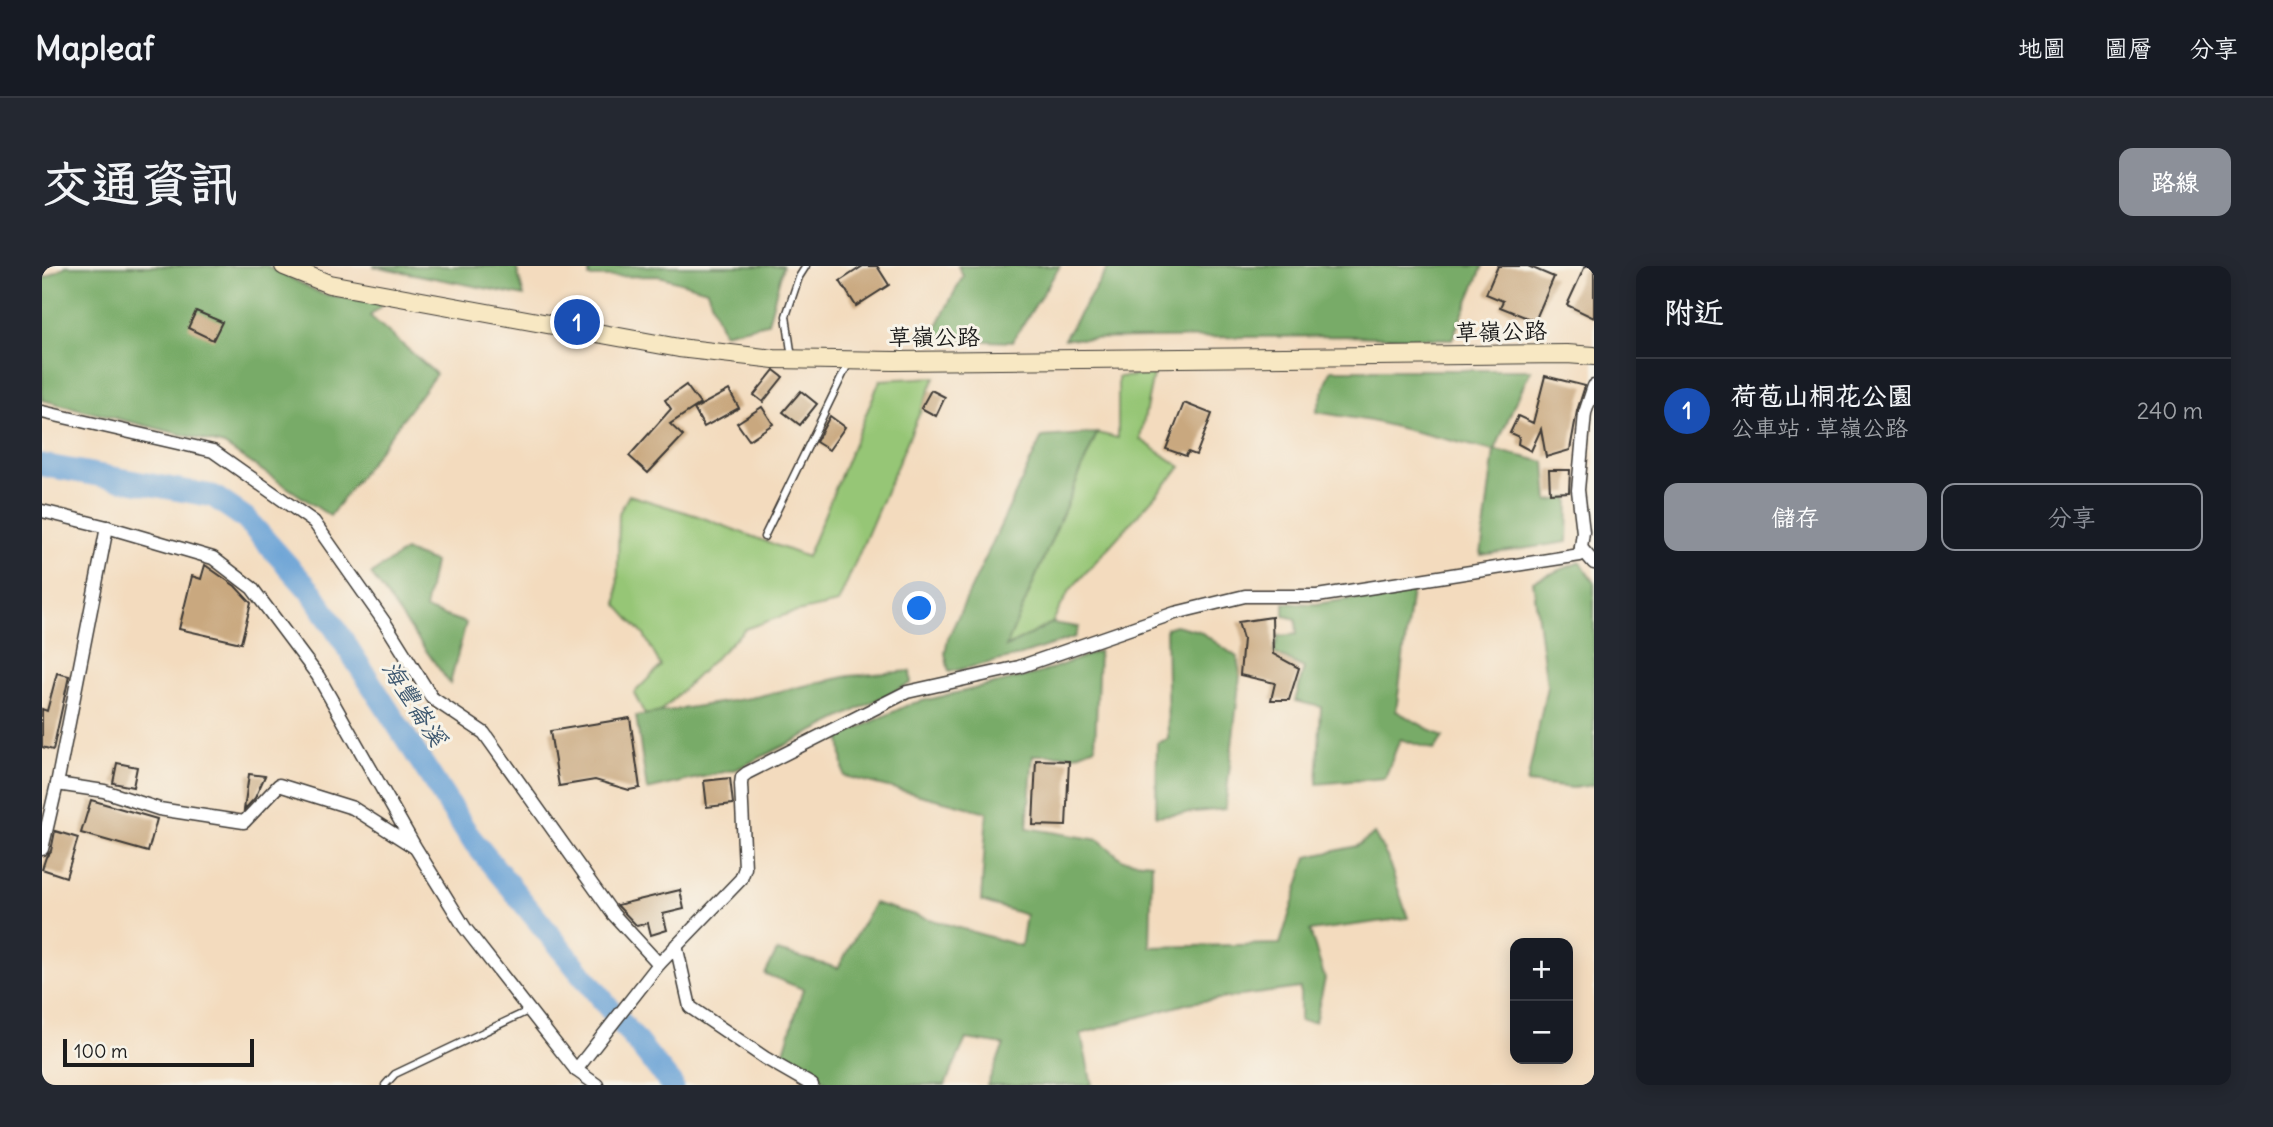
<!DOCTYPE html>
<html lang="zh-TW">
<meta charset="utf-8">
<style>
:root{--surface:#171b24;--page:#242831;--text:#f1f3f6;--muted:#9ea1a6;--line:#363941;--accent:#8c9099}
body{margin:0;font-family:Delius,"LXGW WenKai TC",sans-serif;background:var(--page);color:var(--text)}
.controls{position:absolute;right:21px;bottom:21px;display:grid;overflow:hidden;border-radius:14px;box-shadow:0 4px 18px #0003}
.controls button{width:63px;height:63px;display:grid;place-items:center;padding:0;border:0;border-bottom:2px solid var(--line);background:var(--surface);color:var(--text);font:35px sans-serif}
.scale{position:absolute;left:21px;bottom:18px;width:191px;box-sizing:border-box;padding-left:7px;border:4px solid #1c1c1c;border-top:0;font-size:19px;line-height:24px;white-space:nowrap;color:#1c1c1c;-webkit-text-stroke:5px #f7f3e8;paint-order:stroke}
.you{position:absolute;left:878px;top:343px;width:24px;height:24px;margin:-18px;border:5px solid #fff;border-radius:50%;background:#1a73e8;box-shadow:0 0 0 10px #1a73e833}
.badge{display:grid;place-items:center;width:46px;height:46px;border-radius:50%;background:var(--accent);color:#fff;font-size:23px;font-weight:700}
.pin{position:absolute;translate:-50% -50%;border:4px solid #fff;box-shadow:0 2px 7px #0006}
.list{margin:0;padding:0;list-style:none}
h2{display:flex;justify-content:space-between;align-items:center;height:91px;margin:0;padding:0 28px;font-size:30px}
h2 small{font-size:23px;font-weight:400;color:var(--muted)}
.list li{display:grid;grid-template-columns:46px 1fr auto;gap:21px;align-items:center;box-sizing:border-box;height:105px;padding:0 28px;border-top:2px solid var(--line)}
.list b{display:block;font-size:26px;white-space:nowrap}
.list p{margin:0;font-size:23px;white-space:nowrap;color:var(--muted)}
.list em{font-size:23px;font-style:normal;color:var(--muted)}
.actions{display:flex;gap:14px;padding:21px 28px}
.actions a{flex:1;padding:16px 0;border:2px solid var(--accent);border-radius:14px;text-align:center;font-size:24px;color:var(--accent)}
.actions .main{background:var(--accent);color:#fff}
.map{position:relative;flex:none;width:1552px;height:819px;overflow:hidden;border-radius:14px}
header{display:flex;align-items:center;gap:42px;box-sizing:border-box;height:98px;padding:0 35px;background:var(--surface);border-bottom:2px solid var(--line)}
header strong{font-size:33px}
nav{display:flex;gap:38px;margin-inline-start:auto;font-size:24px}
.intro{display:flex;align-items:center;justify-content:space-between;box-sizing:border-box;height:168px;padding:0 42px}
h1{margin:0;font-size:49px}
.button{padding:18px 32px;border-radius:14px;background:var(--accent);color:#fff;font-size:24px;font-weight:700}
main{display:flex;gap:42px;padding:0 42px}
aside{flex:1;background:var(--surface);border-radius:14px;box-shadow:0 4px 18px #0003}
.map>svg:first-child{display:block}
.green{fill:#96c676;stroke:#597149;stroke-width:2}
.forest{fill:#78ab67;stroke:#4a6442;stroke-width:2}
.lines{fill:none;stroke-linecap:round;stroke-linejoin:round}
.river{stroke:#66a0d5;stroke-width:23}
.building{fill:#c9a87f}
.lane-casing{stroke:#3c3934;stroke-width:9}
.street-casing{stroke:#3c3934;stroke-width:15}
.secondary-casing{stroke:#3c3934;stroke-width:20}
.lane{stroke:#fff;stroke-width:6}
.street{stroke:#fff;stroke-width:12}
.secondary{stroke:#f8e8c3;stroke-width:18}
.labels{text-anchor:middle;dominant-baseline:central;stroke-width:6;stroke-linejoin:round;paint-order:stroke}
.street-label{font-size:23px;fill:#1c1c1c;stroke:#f7f3e8}
.water-label{font-size:24px;font-style:italic;fill:#3d576f;stroke:#f7f3e8}
</style>
<header>
<strong>Mapleaf</strong>
<nav><a>地圖</a><a>圖層</a><a>分享</a></nav>
</header>
<div class="intro"><h1>交通資訊</h1><a class="button">路線</a></div>
<main>
<div class="map">
<svg width="1552" height="819" viewBox="0 0 1552 819">
<rect width="100%" height="100%" fill="#f7f3e8"/>
<filter id="ink" filterUnits="userSpaceOnUse"><feTurbulence type="fractalNoise" baseFrequency=".0143" numOctaves="2"/><feDisplacementMap in="SourceGraphic" scale="14" xChannelSelector="R" yChannelSelector="G"/><feConvolveMatrix kernelMatrix="1 2 1 2 8 2 1 2 1" color-interpolation-filters="sRGB"/></filter>
<filter id="wash" filterUnits="userSpaceOnUse"><feTurbulence type="fractalNoise" baseFrequency=".00686" numOctaves="4" result="noise"/><feDisplacementMap in="SourceGraphic" scale="28" xChannelSelector="R" yChannelSelector="G"/><feGaussianBlur stdDeviation="1.57" result="paint"/><feColorMatrix in="noise" values="0 0 0 0 0 0 0 0 0 0 0 0 0 0 0 0 0 1.4 0 .05"/><feComposite in="paint" operator="in"/></filter>
<g filter="url(#wash)">
<rect width="100%" height="100%" fill="#f3dbbe"/>
<g class="green">
<path d="M1111,109l-13,64 41,28 -112,124 -17,32 -47,25 92,-215 21,5v-61z"/>
<path d="M893,111l-97,226 -50,11 -43,15 -86,84 -14,2 -11,-22 27,-27 -17,-31 -27,-30 2,-92 10,-18 69,21 109,41 73,-177z"/>
</g>
<g class="forest">
<path d="M24,0h201l55,28 61,10 -13,12 66,58 -106,142 -106,-71 -182,-45v-125l4,3z"/>
<path d="M331,0h143l8,30z"/>
<path d="M547,0h194l-15,57 -45,10 -16,-43 -48,-14 -70,1z"/>
<path d="M916,0h102l-48,76 -82,-3 33,-63z"/>
<path d="M1067,0h374l-31,73 -104,-3 -284,3z"/>
<path d="M1289,104h200l-17,35 -19,45 50,12 3,39 21,-3 -1,44 -87,13 13,-104 -123,-30 -55,-9z"/>
<path d="M1055,167l-91,214 46,-24 27,4 -4,10 -60,20 -66,15 -4,-19 3,-15 94,-201z"/>
<path d="M363,285l29,11 -9,47 41,14 -16,61 -79,-110z"/>
<path d="M1538,296l14,21v202l-21,3 -46,-5 20,-97 -14,-105z"/>
<path d="M1370,324l-16,121 47,26 -9,13 -34,-11 -15,39 -68,6 4,-77 -26,-6 9,-33 -30,-15 4,-17 19,-2 -1,-15 -12,-3v-13l32,1z"/>
<path d="M1133,359l24,6 38,26 3,18 -15,134 -69,7 1,-73 11,-4 -2,-111z"/>
<path d="M1057,385l-4,96 -20,8h-42l-6,73 72,12 24,20 29,3 -2,84 130,-3 27,-87 50,-11 17,-12 13,23 21,61 -98,13 15,48 -10,43 -15,-1v-33l-111,15 -108,31 11,51h-105l17,-40 -38,-6 -21,46h-114l-48,-30 20,-66 -38,-15 12,-23 61,17 36,-65 147,43 5,-31 -45,-14 6,-89 -143,-36 -4,-39 70,-33 130,-31z"/>
<path d="M868,405l1,12 -174,86 -90,21 -11,-74 114,-18 99,-22z"/>
</g>
<g class="lines">
<path class="river" d="M0,199l171,31 32,22 68,76 156,242 203,249"/>
</g>
<g id="blocks">
<g class="building">
<path d="M821,0h14l12,19 -33,21 -16,-25z"/>
<path d="M1456,0h30l26,11 -19,44 -35,-14 3,-6 -17,-7z"/>
<path d="M1543,0h9v52l-27,-13z"/>
<path d="M154,45l26,11 -9,18 -25,-12z"/>
<path d="M732,104l9,7 -20,25 -9,-7z"/>
<path d="M1503,110l40,10 -8,25 -7,39 -24,7 -5,-28 -10,22 -13,-7 1,-7 -9,-4 8,-17 15,7z"/>
<path d="M644,119l14,19 -30,20 13,12 -35,37 -19,-17 42,-47 -6,-9z"/>
<path d="M687,124l10,18 -35,19 -10,-18z"/>
<path d="M889,124l14,7 -9,19 -15,-8z"/>
<path d="M759,125l16,13 -17,21 -17,-13z"/>
<path d="M1142,137l28,11 -16,41 -8,-3 -2,4 -20,-7z"/>
<path d="M720,141l11,17 -24,16 -12,-17z"/>
<path d="M788,150l15,11 -16,23 -13,-8z"/>
<path d="M1507,204h21l-1,22 -19,1z"/>
<path d="M163,299l30,21 16,17 -10,40 -62,-14 13,-53 9,3z"/>
<path d="M1230,351l1,37 26,14 -10,32h-18l4,-17 -35,-8 3,-36 -5,-17z"/>
<path d="M15,407l12,3 -16,74 -11,-3v-38l5,2z"/>
<path d="M588,452l10,70 -11,2 -34,-10 -36,6 -9,-55z"/>
<path d="M994,494l33,1 -3,65 -33,-1z"/>
<path d="M75,497l20,4 -4,20 -20,-4z"/>
<path d="M207,508l16,2 -10,22 -11,12z"/>
<path d="M688,512l3,26 -26,3 -3,-26z"/>
<path d="M49,534l66,19 -9,33 -67,-19z"/>
<path d="M13,565l23,7 -12,39 -24,-8 4,-12 5,-6z"/>
<path d="M638,624l4,19 -21,5 4,16 -16,5 -3,-12 -11,3 -20,-21z"/>
</g>
</g>
</g>
<g filter="url(#ink)">
<use href="#blocks" fill-opacity="0" stroke="#3c3934" stroke-width="2"/>
<g class="lines">
<defs>
<g id="lane">
<path d="M750,92l-6,-42 13,-39 7,-11"/>
<path d="M722,271l85,-175"/>
<path d="M343,819l10,-11 135,-64"/>
</g>
<g id="street">
<path d="M0,146l171,39 101,71 71,101 47,75 52,35 129,181 46,50"/>
<path d="M0,245l65,16 106,31 39,30 66,88 97,171 50,81 111,142 21,15"/>
<path d="M1539,282l13,15"/>
<path d="M15,518l47,7 55,18 85,13 35,-37 74,23 61,39"/>
<path d="M0,583l15,-65 50,-257"/>
<path d="M634,679l14,62 75,51 47,27"/>
<path d="M534,804l83,-106 82,-85 4,-11 -4,-84 1,-7 5,-4 160,-81 112,-25 156,-54 70,-17h72l263,-41 3,-23 -5,-42 7,-77 9,-27"/>
</g>
<path id="secondary" d="M242,0l45,18 350,64 95,11 120,2 673,-7 27,2"/>
</defs>
<use href="#lane" class="lane-casing"/>
<use href="#street" class="street-casing"/>
<use href="#secondary" class="secondary-casing"/>
<use href="#lane" class="lane"/>
<use href="#street" class="street"/>
<use href="#secondary" class="secondary"/>
</g>
</g>
<g class="labels">
<g class="street-label">
<text transform="translate(1459 65) rotate(-1)">草嶺公路</text>
<text x="892" y="70">草嶺公路</text>
</g>
<g class="water-label">
<text transform="translate(373 437) rotate(57)">海豐崙溪</text>
</g>
</g>
</svg>
<div class="controls">
<button>+</button>
<button>−</button>
</div>
<div class="scale">100 m</div>
<div class="you"></div>
<div class="pin badge" style="left:535px;top:56px;background:#1a4fb4">1</div>
</div>
<aside>
<h2>附近<small></small></h2>
<ul class="list">
<li><span class="badge" style="background:#1a4fb4">1</span><div><b>荷苞山桐花公園</b><p>公車站 · 草嶺公路</p></div><em>240 m</em></li>
</ul>
<div class="actions"><a class="main">儲存</a><a>分享</a></div>
</aside>
</main>
